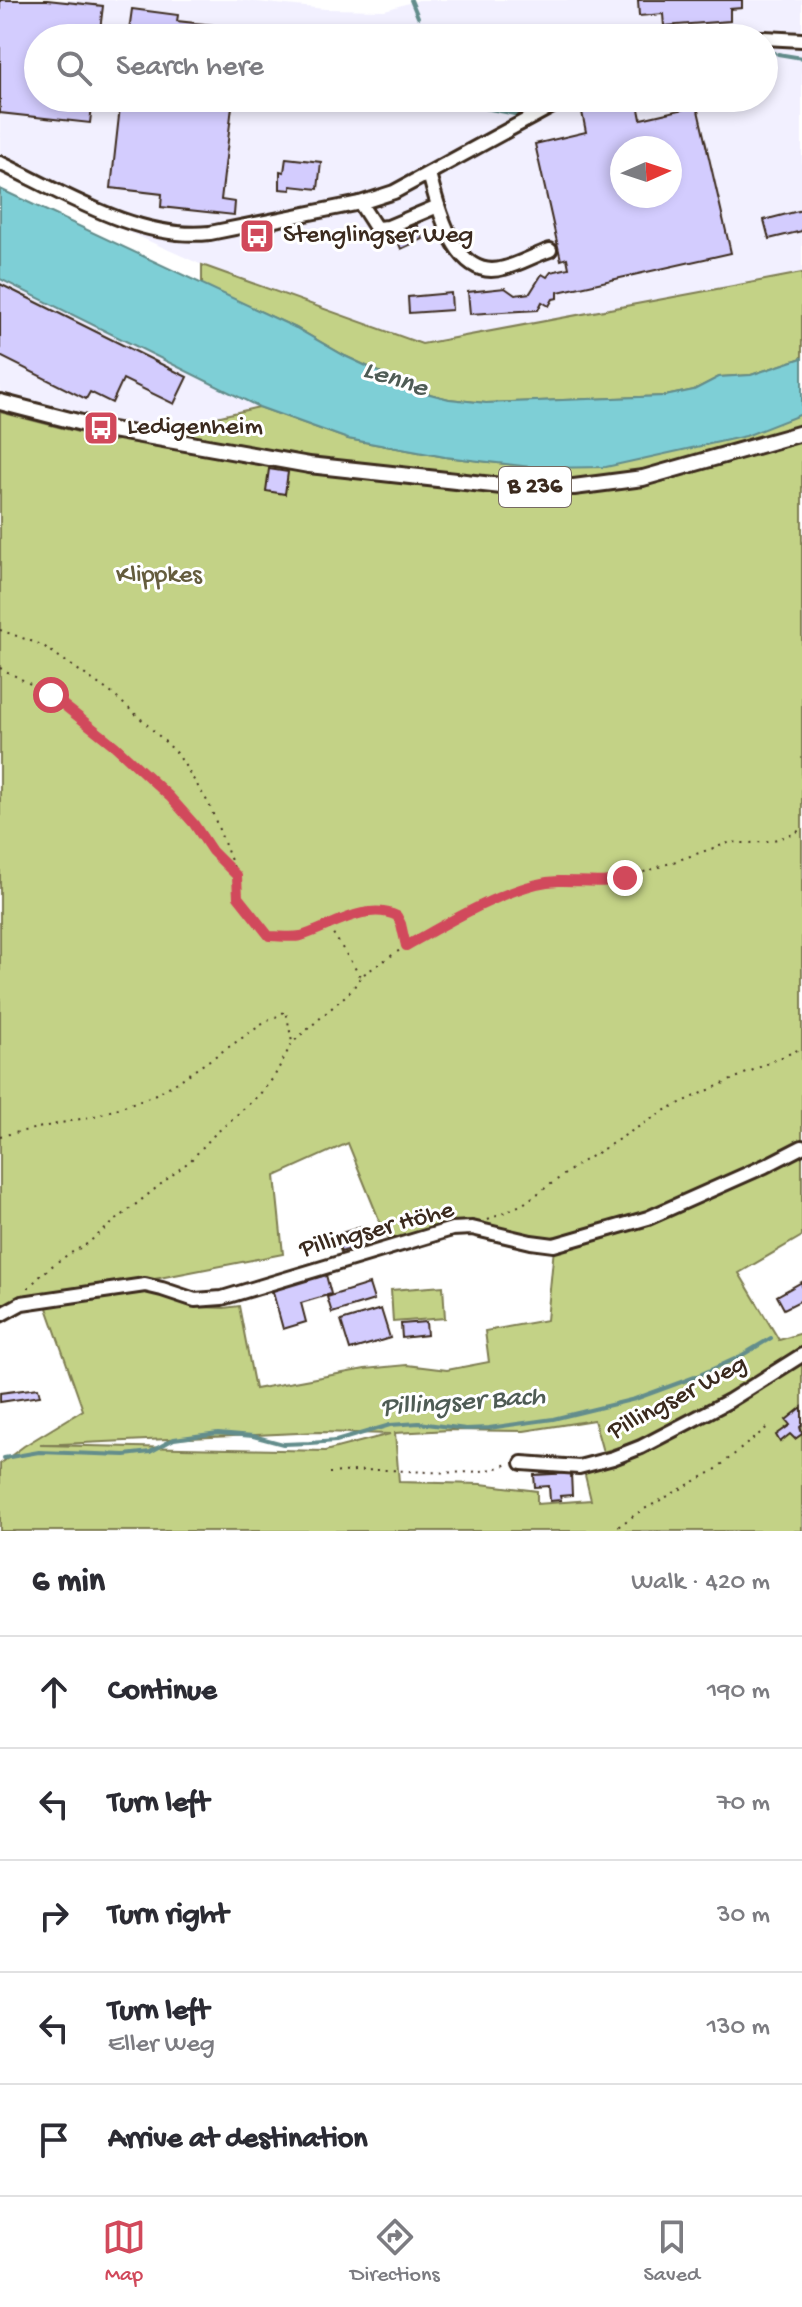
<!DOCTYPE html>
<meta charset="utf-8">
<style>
:root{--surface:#fff;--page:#f7f7f7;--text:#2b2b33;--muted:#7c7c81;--line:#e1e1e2;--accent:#d1495b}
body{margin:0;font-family:"Gochi Hand",sans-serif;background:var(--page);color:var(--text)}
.compass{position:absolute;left:610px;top:136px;width:72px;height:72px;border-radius:50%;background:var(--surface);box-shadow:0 4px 12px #0003;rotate:87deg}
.stop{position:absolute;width:24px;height:24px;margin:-18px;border:6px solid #d1495b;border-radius:50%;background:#fff}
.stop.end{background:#d1495b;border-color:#fff;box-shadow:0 2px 8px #0008}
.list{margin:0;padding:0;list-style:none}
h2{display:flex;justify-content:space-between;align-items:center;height:104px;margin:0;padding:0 32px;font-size:34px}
h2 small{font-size:26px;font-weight:400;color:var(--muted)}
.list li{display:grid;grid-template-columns:52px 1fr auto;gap:24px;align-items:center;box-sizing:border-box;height:112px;padding:0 32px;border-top:2px solid var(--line)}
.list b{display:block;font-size:30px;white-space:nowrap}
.list p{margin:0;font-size:26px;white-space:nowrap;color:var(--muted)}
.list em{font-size:26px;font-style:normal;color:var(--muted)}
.icon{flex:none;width:44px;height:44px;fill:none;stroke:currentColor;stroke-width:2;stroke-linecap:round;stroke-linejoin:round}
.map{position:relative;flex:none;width:802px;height:1531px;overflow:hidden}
.search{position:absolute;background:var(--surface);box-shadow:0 4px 12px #0003;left:24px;right:24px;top:24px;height:88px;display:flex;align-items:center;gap:20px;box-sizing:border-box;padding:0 28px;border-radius:44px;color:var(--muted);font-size:30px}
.sheet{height:664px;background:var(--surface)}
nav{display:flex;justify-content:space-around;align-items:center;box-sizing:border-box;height:112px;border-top:2px solid var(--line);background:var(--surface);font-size:22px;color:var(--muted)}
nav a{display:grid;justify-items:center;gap:4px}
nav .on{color:var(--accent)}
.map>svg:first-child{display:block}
.built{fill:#f2f0ff;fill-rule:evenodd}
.green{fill:#c3d286;stroke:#7f7e52;stroke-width:2;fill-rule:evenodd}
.water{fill:#7ecfd6;stroke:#638d8c;stroke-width:2}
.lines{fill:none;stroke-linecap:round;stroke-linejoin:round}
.stream{stroke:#638d8c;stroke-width:4}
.building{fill:#d3ccfe;stroke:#3b2a1e;stroke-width:2;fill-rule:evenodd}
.minor-casing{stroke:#3b2a1e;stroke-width:18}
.major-casing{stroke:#3b2a1e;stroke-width:20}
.path{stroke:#3b2a1e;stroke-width:2;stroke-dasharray:2 6;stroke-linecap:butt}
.minor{stroke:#fff;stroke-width:12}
.major{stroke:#fff;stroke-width:14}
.route{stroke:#d1495b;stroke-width:10}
.labels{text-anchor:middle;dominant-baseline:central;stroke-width:6;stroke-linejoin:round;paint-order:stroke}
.shield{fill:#fff;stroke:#766a62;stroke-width:2}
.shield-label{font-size:24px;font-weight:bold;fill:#3b2a1e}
.poi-label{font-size:26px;fill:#3b2a1e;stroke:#fff;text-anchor:start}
.park-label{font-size:26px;fill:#645c3d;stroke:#fff}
.street-label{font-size:26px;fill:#3b2a1e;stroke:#fff}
.water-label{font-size:28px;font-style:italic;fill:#4f5c55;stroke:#fff}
</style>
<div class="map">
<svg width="802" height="1531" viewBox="0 0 802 1531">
<rect width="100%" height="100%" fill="#fff"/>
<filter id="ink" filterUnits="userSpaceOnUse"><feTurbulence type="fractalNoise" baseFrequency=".0125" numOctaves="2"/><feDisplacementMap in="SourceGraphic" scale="16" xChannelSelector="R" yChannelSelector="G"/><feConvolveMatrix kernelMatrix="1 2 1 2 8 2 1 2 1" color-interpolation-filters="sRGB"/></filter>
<g filter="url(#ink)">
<g class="built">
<path d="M0,0h238l87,9 60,1 34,-10h383v273l-380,71 -220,-79 -202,-91zM38,38h726v60h-726zM622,148h48v48h-48z"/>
<path d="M0,279l259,128 -104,24 -119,-26 -36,-11z"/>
</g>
<g class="green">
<path d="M202,265l220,79 380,-71v85l-51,17 -32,2 -25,13 -29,6 -179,7 -37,-4 -27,-7 -77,-36 -49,-28 -94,-43z"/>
<path d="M259,407l89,32 97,18 95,11 262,-54v730l-155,72 -92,26 -83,-16 -81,19 -9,-18 -34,-84 -73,33 8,78 -283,55v-897l113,29z"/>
<path d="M802,1150v86l-63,37 40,67 23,-7v198h-802v-67l24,-18 59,-36 -38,-108 99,-14 54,19 26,1 15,-2 16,83 110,-20 42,-4 40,5 42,-8 -4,-31 62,-11 7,-72 30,-7zM594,1420l9,32 28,-9 -47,28 7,29 -54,4v-13l-56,-7 -82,-2 -4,-49 56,-3 73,1zM319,1432l71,2 -65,17 -285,-6z"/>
<path d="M443,1286l2,32 -52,4 -2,-32z"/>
</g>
<path class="water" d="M0,189l296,139 49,28 77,36 27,7 37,4 179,-7 29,-6 25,-13 32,-2 51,-17v56l-56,22 -140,31 -66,1 -95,-11 -97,-18 -89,-32 -259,-128z"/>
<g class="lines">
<g class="stream">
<path d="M411,0l7,17"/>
<path d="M764,52l10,1"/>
<path d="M778,54l24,4"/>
<path d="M434,98l86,17"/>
<path d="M4,1458l35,-6 86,3 25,-3 24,-13 44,-6 35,3 30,8 27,-1 26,-2 54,-16 29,-2 47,6 23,-1 64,-9 82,-20 60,-22 44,-20 32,-19"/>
</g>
</g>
<g class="building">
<path d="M0,0h47l56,6 -4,32h-61v60h55l-3,25 -90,-10z"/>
<path d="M638,0h104v8l-12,1v12l-66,5 -1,-12 -24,2z"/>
<path d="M132,9l46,6 -1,6 64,7 -1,10h-112z"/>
<path d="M121,98h112l-12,102 14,2 -1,13 -73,-8 1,-13 -51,-6z"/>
<path d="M287,98h45l-1,9 -44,-5z"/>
<path d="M637,99l4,20 56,-13 34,147 -173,39v6l-5,1 -4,7 -7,-4 -4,8 -68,4 -2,-22 37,-4 10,7 15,-2 12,-19 5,3 4,-5 18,-4 -2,-10 -6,2 -26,-116 51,-12 -4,-20zM622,148h48v48h-48z"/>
<path d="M286,158l35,4 -3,27 -27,-3v4l-11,-1v-18l4,1z"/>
<path d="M802,210v21l-33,8 -5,-19z"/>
<path d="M417,225l6,14 -22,10 -6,-15z"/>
<path d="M0,284l187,93 -13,27 -51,-25 -11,24 -22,-11 -4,7 -86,-43z"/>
<path d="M451,293l1,17 -43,3 -1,-16z"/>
<path d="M269,469l19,3 -3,22 -19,-3z"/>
<path d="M361,1227l6,17 -26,8 -6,-17z"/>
<path d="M326,1275l5,19 -30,9 5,19 -23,7 -11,-40z"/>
<path d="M802,1282v18l-18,9 -7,-13z"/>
<path d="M369,1284l5,16 -42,13 -5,-16z"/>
<path d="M381,1309l9,29 -40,12 -9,-29z"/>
<path d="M426,1322l1,13 -25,3 -1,-14z"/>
<path d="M38,1388l2,8 -40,6v-9z"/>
<path d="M802,1407v18l-2,2 2,7 -7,5 -5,-5 -10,8 -4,-7 14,-10 -4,-5z"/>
<path d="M571,1473l1,22 -12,1 1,4 -11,1 -1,-15 -14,1 -1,-12z"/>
</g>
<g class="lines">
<defs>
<g id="minor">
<path d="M693,38l22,-2 45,2"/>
<path d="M764,38l38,2"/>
<path d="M0,163c63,30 139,78 210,70l150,-30 34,-11 173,-94"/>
<path d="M429,174c10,35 26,109 75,94 16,-4 31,-13 46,-18"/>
<path d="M360,203l16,25 12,-1 50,-21"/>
<path d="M0,1315l22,-12 123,-18 17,4 33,11 27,-2 230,-69 20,-1 59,14 23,3 94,-27 117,-52 37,-19"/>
<path d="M522,1463l57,4 34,-9 28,-11 88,-46 73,-46"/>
</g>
<path id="major" d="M0,402l101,26 208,37 202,22h63l69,-9 159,-45"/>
</defs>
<use href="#minor" class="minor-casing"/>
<use href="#major" class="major-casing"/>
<g class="path">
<path d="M0,630l42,15 68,47 30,26 37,35 32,51 28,72 1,21 31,39c10,0 22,2 32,-1 31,-8 65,-34 96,-19l9,29"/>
<path d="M0,668l51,27 64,51 55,51 24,27 18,27 22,22"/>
<path d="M329,927l31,49"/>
<path d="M0,1136l99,-21 53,-19 24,-13 85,-58 25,-14 6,31"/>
<path d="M488,1220l35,-16 56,-40 88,-55 135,-61"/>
<path d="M28,1288c18,-18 33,-31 56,-42l107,-86 22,-24 46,-41 15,-18 18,-34 60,-53 9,-14 45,-30 51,-27 50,-24 32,-12 76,-1 116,-40c24,3 50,-1 71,-13"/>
<path d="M329,1473c17,-1 34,-3 51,-3 36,0 99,9 130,-7"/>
<path d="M612,1531l27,-19 76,-42 55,-45"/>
</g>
<use href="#minor" class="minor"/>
<use href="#major" class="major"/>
</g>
</g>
<g class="lines" filter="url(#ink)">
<path class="route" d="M51,695l64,51 55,51 24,27 18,27 25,25 1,21 31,39c10,0 22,2 32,0 30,-9 65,-35 96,-20l4,8 5,22c40,-22 87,-51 131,-62 29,-8 59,3 88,-6"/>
</g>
<defs>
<symbol id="bus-square" viewBox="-11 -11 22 22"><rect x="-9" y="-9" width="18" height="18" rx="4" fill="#d1495b" stroke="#fff"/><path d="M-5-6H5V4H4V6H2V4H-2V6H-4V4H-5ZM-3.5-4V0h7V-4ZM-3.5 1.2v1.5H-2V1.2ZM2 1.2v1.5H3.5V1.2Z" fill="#fff"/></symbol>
</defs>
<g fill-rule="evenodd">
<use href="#bus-square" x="237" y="216" width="40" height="40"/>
<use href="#bus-square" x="81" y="408" width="40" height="40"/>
</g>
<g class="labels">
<rect class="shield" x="499" y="467" width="72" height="40" rx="6"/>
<g class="shield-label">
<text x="535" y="487">B 236</text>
</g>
<g class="poi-label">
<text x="283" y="236">Stenglingser Weg</text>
<text x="127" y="428">Ledigenheim</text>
</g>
<g class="park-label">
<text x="159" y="576">Klippkes</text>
</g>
<g class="street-label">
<text transform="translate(377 1231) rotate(-15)">Pillingser Höhe</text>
<text transform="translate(678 1399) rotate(-28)">Pillingser Weg</text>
</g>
<g class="water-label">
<text transform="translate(395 380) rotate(18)">Lenne</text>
<text transform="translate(463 1403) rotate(-4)">Pillingser Bach</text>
</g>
</g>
</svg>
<svg class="compass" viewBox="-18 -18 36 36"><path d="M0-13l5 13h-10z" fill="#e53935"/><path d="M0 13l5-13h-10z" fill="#7c7c81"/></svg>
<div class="stop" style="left:51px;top:695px"></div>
<div class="stop end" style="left:625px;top:878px"></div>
<div class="search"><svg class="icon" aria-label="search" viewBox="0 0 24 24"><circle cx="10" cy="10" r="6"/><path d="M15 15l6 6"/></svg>Search here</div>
</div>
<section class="sheet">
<h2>6 min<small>Walk · 420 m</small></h2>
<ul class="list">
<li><svg class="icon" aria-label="ahead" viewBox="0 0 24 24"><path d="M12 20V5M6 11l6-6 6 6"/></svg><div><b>Continue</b></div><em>190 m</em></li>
<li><svg class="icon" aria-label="left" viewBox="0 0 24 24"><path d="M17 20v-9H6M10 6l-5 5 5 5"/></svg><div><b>Turn left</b></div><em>70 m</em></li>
<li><svg class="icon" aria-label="right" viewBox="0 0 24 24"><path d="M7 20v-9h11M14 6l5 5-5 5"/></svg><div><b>Turn right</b></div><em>30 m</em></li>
<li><svg class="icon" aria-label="left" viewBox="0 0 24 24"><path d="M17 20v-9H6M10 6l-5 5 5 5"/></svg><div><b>Turn left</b><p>Eller Weg</p></div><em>130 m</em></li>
<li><svg class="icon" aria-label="arrive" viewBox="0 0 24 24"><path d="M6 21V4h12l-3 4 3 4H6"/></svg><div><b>Arrive at destination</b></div></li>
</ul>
</section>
<nav>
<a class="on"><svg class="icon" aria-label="map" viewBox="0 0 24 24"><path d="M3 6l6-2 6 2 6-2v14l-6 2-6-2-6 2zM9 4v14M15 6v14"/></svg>Map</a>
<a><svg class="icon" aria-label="directions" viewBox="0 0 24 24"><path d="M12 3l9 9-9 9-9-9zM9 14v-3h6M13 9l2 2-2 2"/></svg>Directions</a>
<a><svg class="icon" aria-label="saved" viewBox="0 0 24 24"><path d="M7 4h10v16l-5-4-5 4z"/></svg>Saved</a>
</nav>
